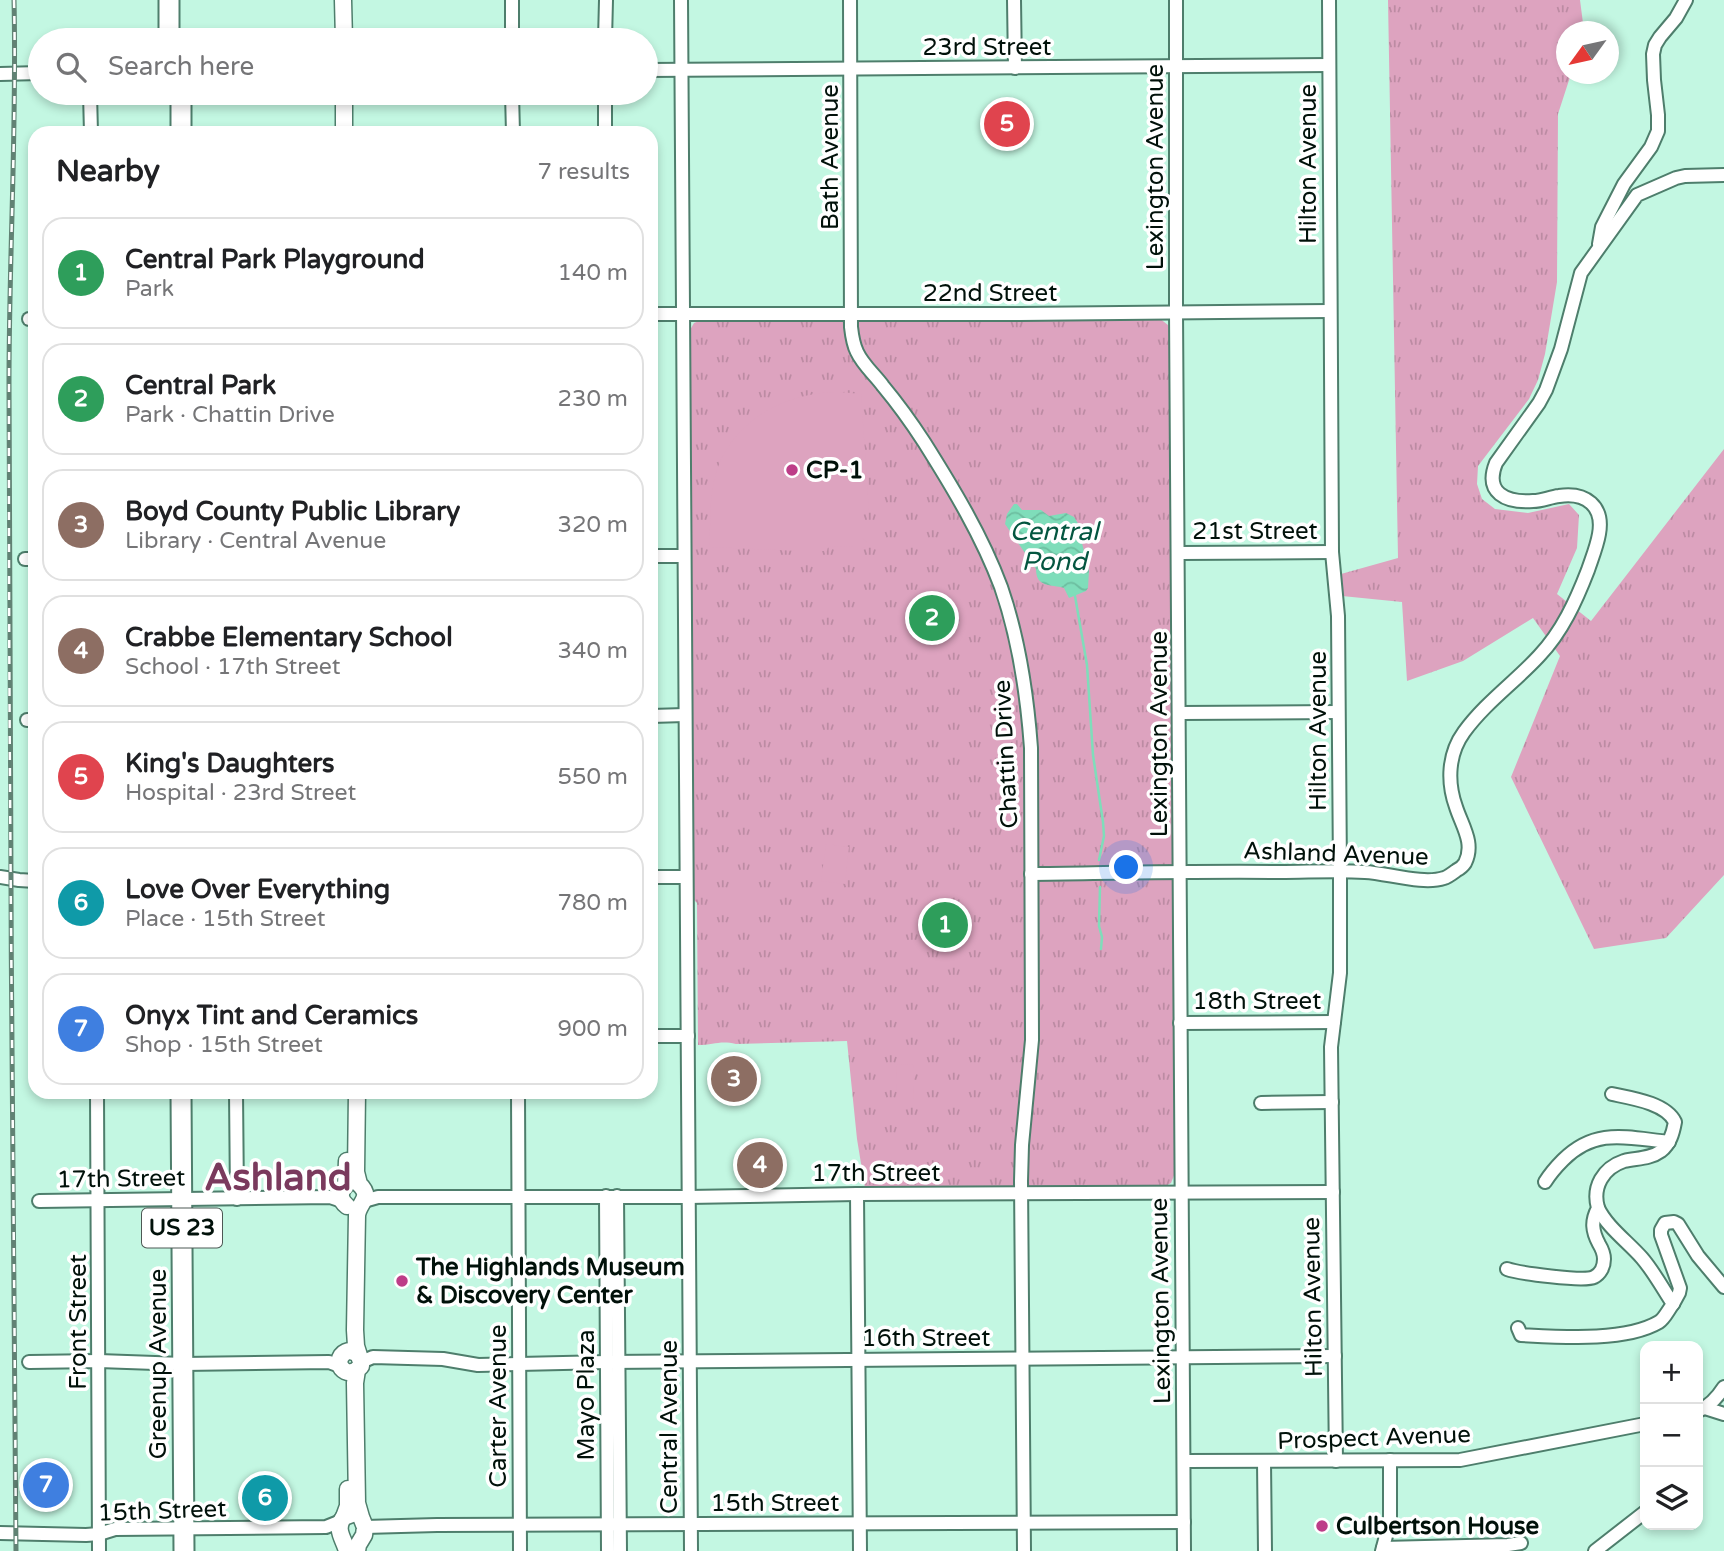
<!DOCTYPE html>
<meta charset="utf-8">
<style>
:root{--surface:#fff;--page:#f2f2f2;--text:#202124;--muted:#757577;--line:#e0e0e0;--accent:#bd3d88}
body{margin:0;font-family:"Varela Round",sans-serif;background:var(--page);color:var(--text)}
.controls{position:absolute;right:21px;bottom:21px;display:grid;overflow:hidden;border-radius:14px;box-shadow:0 4px 10px #0003}
.controls button{width:63px;height:63px;display:grid;place-items:center;padding:0;border:0;border-bottom:2px solid var(--line);background:var(--surface);color:var(--text);font:35px sans-serif}
.compass{position:absolute;left:1556px;top:21px;width:63px;height:63px;border-radius:50%;background:var(--surface);box-shadow:0 4px 10px #0003;rotate:237deg}
.you{position:absolute;left:1127px;top:868px;width:24px;height:24px;margin:-18px;border:5px solid #fff;border-radius:50%;background:#1a73e8;box-shadow:0 0 0 10px #1a73e833}
.badge{display:grid;place-items:center;width:46px;height:46px;border-radius:50%;background:var(--accent);color:#fff;font-size:23px;font-weight:700}
.pin{position:absolute;translate:-50% -50%;border:4px solid #fff;box-shadow:0 2px 7px #0006}
.list{margin:0;padding:0;list-style:none}
h2{display:flex;justify-content:space-between;align-items:center;height:91px;margin:0;padding:0 28px;font-size:30px}
h2 small{font-size:23px;font-weight:400;color:var(--muted)}
.list li{display:grid;grid-template-columns:46px 1fr auto;gap:21px;align-items:center;box-sizing:border-box;height:112px;margin:0 14px 14px;padding:0 14px;border:2px solid var(--line);border-radius:21px}
.list b{display:block;font-size:26px;white-space:nowrap}
.list p{margin:0;font-size:23px;white-space:nowrap;color:var(--muted)}
.list em{font-size:23px;font-style:normal;color:var(--muted)}
.icon{flex:none;width:38px;height:38px;fill:none;stroke:currentColor;stroke-width:2;stroke-linecap:round;stroke-linejoin:round}
.map{position:relative;flex:none;width:1724px;height:1551px;overflow:hidden}
.search{position:absolute;background:var(--surface);box-shadow:0 4px 10px #0003;left:28px;top:28px;width:630px;height:77px;display:flex;align-items:center;gap:18px;box-sizing:border-box;padding:0 24px;border-radius:38px;color:var(--muted);font-size:26px}
.panel{position:absolute;background:var(--surface);box-shadow:0 4px 10px #0003;left:28px;top:126px;width:630px;height:973px;border-radius:21px}
.map>svg:first-child{display:block}
.grass{fill:url(#grass-tufts)}
.pitch{fill:#dda3bf}
.water{fill:url(#water-waves)}
.lines{fill:none;stroke-linecap:round;stroke-linejoin:round}
.stream{stroke:#7fddba;stroke-width:2.5}
.minor-casing{stroke:#4e7e6c;stroke-width:16}
.major-casing{stroke:#4e7e6c;stroke-width:19}
.highway-casing{stroke:#4e7e6c;stroke-width:23}
.minor{stroke:#fff;stroke-width:12}
.major{stroke:#fff;stroke-width:16}
.highway{stroke:#fff;stroke-width:19}
.rail-casing{stroke:#618274;stroke-width:5}
.rail{stroke:#fff;stroke-width:2.5;stroke-dasharray:8;stroke-linecap:butt}
.poi-dot{fill:#bd3d88;stroke:#fff;stroke-width:2.5}
.labels{text-anchor:middle;dominant-baseline:central;stroke-width:7;stroke-linejoin:round;paint-order:stroke}
.shield{fill:#fff;stroke:#4d5854;stroke-width:2}
.shield-label{font-size:23px;font-weight:bold;fill:#01110a}
.street-label{font-size:24px;fill:#01110a;stroke:#fff}
.poi-label{font-size:24px;font-weight:bold;fill:#01110a;stroke:#fff;text-anchor:start}
.water-label{font-size:26px;font-style:italic;fill:#045640;stroke:#fff}
.town-label{font-size:38px;font-weight:bold;fill:#7a3a5d;stroke:#fff}
</style>
<div class="map">
<svg width="1724" height="1551" viewBox="0 0 1724 1551">
<defs>
<pattern id="grass-tufts" width="24" height="20" patternUnits="userSpaceOnUse" patternTransform="scale(1.75)"><rect width="24" height="20" fill="#dda3bf"/><path d="M3 7l-1-3M5 7V3M7 7l1-3M15 17l-1-3M17 17v-4M19 17l1-3" fill="none" stroke="#bc8ba3"/></pattern>
<pattern id="water-waves" width="16" height="10" patternUnits="userSpaceOnUse" patternTransform="scale(1.75)"><rect width="16" height="10" fill="#7fddba"/><path d="M0 5q4-4 8 0t8 0" fill="none" stroke="#6cbd9f"/></pattern>
</defs>
<rect width="100%" height="100%" fill="#c3f7e2"/>
<g class="grass">
<path d="M1388,0h192l4,31 -18,1v42h5l-13,40 -1,168 -12,72 -7,26 -9,19 -51,67 -1,18 5,15 13,10 33,4 41,-9 10,11 -2,33 -20,46 34,27 133,-172v426l-58,63 -72,11 -83,-172 49,-121 -27,-38 -70,43 -56,20 -5,-79 -60,-6 -1,-22 57,-16z"/>
<path d="M1159,318l9,7 2,13 5,835 -4,10 -7,4 -299,1 -8,-49 -10,-98 -111,3c-16,-4 -22,1 -38,1l-1,-142 -4,-4 -3,-569 4,-7 5,-2z"/>
</g>
<g class="pitch">
<path d="M840,392l21,2 8,117h-7v27l6,5 -8,9 -6,-6 -26,1 -1,4h-29l-88,-4c0,-27 -1,-55 8,-80 18,-49 72,-76 122,-75z"/>
<path d="M826,844l23,3 -4,37 -24,-3z"/>
<rect x="719" y="897" width="33" height="15"/>
<path d="M913,1064l1,36h-17l-1,-35z"/>
</g>
<path class="water" d="M1014,504h3l5,6h19l8,6 17,-3 8,4 5,8 2,14 8,32 -1,17 -2,3 -17,7 -5,-10c-13,-4 -28,0 -28,-19l-31,-45 2,-10z"/>
<g class="lines">
<g class="stream">
<path d="M1075,596l12,69 6,90 10,67 1,14 -5,24"/>
<path d="M1100,887l-1,39 3,11 -1,12"/>
</g>
<defs>
<g id="minor">
<path d="M512,0v40"/>
<path d="M681,0l10,1551"/>
<path d="M850,0l1,327c1,9 2,17 6,25 6,13 18,23 26,34 15,18 28,36 41,56 29,46 58,94 77,145 18,52 26,106 30,161l1,292 -10,105 -1,36 3,370"/>
<path d="M1014,0l1,68"/>
<path d="M1176,0v312l8,1239"/>
<path d="M1329,0l3,552 6,64 2,256v101l-9,74 5,414"/>
<path d="M605,40l1,-40"/>
<path d="M646,70l683,-5"/>
<path d="M0,74l40,-1"/>
<path d="M90,93l1,40"/>
<path d="M512,93l1,40"/>
<path d="M605,93v40"/>
<path d="M1599,244l3,-17 22,-43 27,-37 7,-16v-16l-4,-35 -1,-26 2,-9 5,-8 16,-19 10,-18"/>
<path d="M651,314h369l310,-3"/>
<path d="M29,319h6"/>
<path d="M1179,553l153,-1"/>
<path d="M651,556h33"/>
<path d="M25,559h10"/>
<path d="M1180,713l158,-1"/>
<path d="M651,716l34,-1"/>
<path d="M27,720h8"/>
<path d="M1031,874c83,-1 166,-3 249,-2 28,0 57,-2 85,0 22,1 58,13 79,6 4,-1 9,-5 13,-8 4,-2 6,-4 8,-7 10,-20 -3,-37 -9,-56 -9,-25 -8,-53 8,-75 21,-29 51,-50 75,-76 23,-24 37,-55 49,-86 4,-12 9,-24 11,-36 5,-28 -13,-42 -40,-38 -9,1 -17,5 -26,5 -27,2 -49,-8 -37,-38l43,-60 7,-13 15,-41 20,-76 56,-78 39,-17 9,-2 39,-1"/>
<path d="M0,877l19,3 16,1"/>
<path d="M651,877h35"/>
<path d="M1180,1023l154,-1"/>
<path d="M651,1036h37"/>
<path d="M97,1092l2,459"/>
<path d="M236,1092l1,107"/>
<path d="M518,1092l2,459"/>
<path d="M1261,1103l71,-1"/>
<path d="M1545,1182c5,-8 11,-15 18,-22 33,-33 65,-22 106,-18"/>
<path d="M857,1194l3,357"/>
<path d="M606,1196l2,355"/>
<path d="M617,1196l3,355"/>
<path d="M39,1201l291,-4 12,4"/>
<path d="M364,1201l14,-4h310l169,-3 476,-2"/>
<path d="M1507,1269c11,4 77,13 87,8 6,-3 10,-10 10,-18 0,-6 -2,-10 -5,-15 -7,-13 -8,-23 -1,-36 -6,-21 5,-40 26,-47 13,-3 26,-2 37,-10 9,-7 12,-18 14,-29 -9,-19 -44,-24 -63,-28"/>
<path d="M1673,1304l6,-11 1,-5 -19,-53v-5l4,-7 9,-1 4,2 20,32 26,31"/>
<path d="M1518,1328l3,7c39,2 104,7 138,-13 6,-4 9,-12 14,-18 -10,-15 -19,-32 -31,-46 -14,-16 -35,-31 -44,-50"/>
<path d="M29,1362l70,-1 84,3 146,-2 11,4"/>
<path d="M361,1362l12,-5 70,2 35,6 129,-3 728,-6"/>
<path d="M1705,1408l19,6"/>
<path d="M1698,1411c12,-5 19,-13 26,-24"/>
<path d="M1184,1461l276,-1 185,-36"/>
<path d="M1264,1462l1,89"/>
<path d="M365,1527l72,-2 747,-3"/>
<path d="M0,1533l86,2 13,-1 16,-5 211,-2 15,-6"/>
<path d="M1383,1548l125,-3 13,-2"/>
<path d="M1382,1551l8,-30v-61"/>
<path d="M1595,1551l50,-39"/>
</g>
<g id="major">
<path d="M343,0l1,40"/>
<path d="M344,93v40"/>
<path d="M347,1206c-8,-6 -8,-15 -1,-21l1,-24"/>
<path d="M357,1370c-9,5 -16,1 -18,-8 2,-10 10,-14 19,-8"/>
<path d="M344,1517l4,-11v-17"/>
<path d="M347,1551c-3,-12 -13,-22 -3,-34l8,-3"/>
<path d="M357,1551l1,-6 6,-10 1,-8 -4,-10 -4,-14 -2,-120 2,-13 4,-4v-4l-5,-16 -1,-16 2,-115c2,-13 16,-18 2,-31l-3,-12 1,-80"/>
</g>
<g id="highway">
<path d="M169,0v40"/>
<path d="M181,93v40"/>
<path d="M181,1092l3,459"/>
</g>
</defs>
<use href="#minor" class="minor-casing"/>
<use href="#major" class="major-casing"/>
<use href="#highway" class="highway-casing"/>
<use href="#minor" class="minor"/>
<use href="#major" class="major"/>
<use href="#highway" class="highway"/>
<defs>
<path id="rail" d="M14,0c3,127 -5,254 -5,382 -1,390 5,779 7,1169"/>
</defs>
<use href="#rail" class="rail-casing"/>
<use href="#rail" class="rail"/>
</g>
<g class="poi-dot">
<circle cx="792" cy="470" r="7"/>
<circle cx="402" cy="1281" r="7"/>
<circle cx="1322" cy="1526" r="7"/>
</g>
<g class="labels">
<rect class="shield" x="142" y="1208.5" width="80" height="39" rx="5"/>
<g class="shield-label">
<text x="182" y="1228">US 23</text>
</g>
<g class="street-label">
<text x="987" y="47">23rd Street</text>
<text transform="translate(830 157) rotate(-90)">Bath Avenue</text>
<text transform="translate(1308 164) rotate(-90)">Hilton Avenue</text>
<text transform="translate(1155 167) rotate(-90)">Lexington Avenue</text>
<text x="990" y="293">22nd Street</text>
<text x="1255" y="531">21st Street</text>
<text transform="translate(1318 731) rotate(-90)">Hilton Avenue</text>
<text transform="translate(1159 734) rotate(-90)">Lexington Avenue</text>
<text transform="translate(1006 754) rotate(-93)">Chattin Drive</text>
<text transform="translate(1336 854) rotate(2)">Ashland Avenue</text>
<text x="1257" y="1001">18th Street</text>
<text x="876" y="1173">17th Street</text>
<text transform="translate(121 1179) rotate(-1)">17th Street</text>
<text transform="translate(1313 1297) rotate(-91)">Hilton Avenue</text>
<text transform="translate(1161 1301) rotate(-91)">Lexington Avenue</text>
<text transform="translate(78 1322) rotate(-90)">Front Street</text>
<text x="926" y="1338">16th Street</text>
<text transform="translate(158 1364) rotate(-90)">Greenup Avenue</text>
<text transform="translate(586 1395) rotate(-90)">Mayo Plaza</text>
<text transform="translate(498 1406) rotate(-90)">Carter Avenue</text>
<text transform="translate(669 1427) rotate(-90)">Central Avenue</text>
<text transform="translate(1374 1438) rotate(-2)">Prospect Avenue</text>
<text x="775" y="1503">15th Street</text>
<text transform="translate(162 1511) rotate(-2)">15th Street</text>
</g>
<g class="poi-label">
<text x="806" y="470">CP-1</text>
<text x="416" y="1267">The Highlands Museum<tspan x="416" dy="28">&amp; Discovery Center</tspan></text>
<text x="1336" y="1526">Culbertson House</text>
</g>
<g class="water-label">
<text x="1054" y="531">Central<tspan x="1054" dy="30">Pond</tspan></text>
</g>
<g class="town-label">
<text x="278" y="1178">Ashland</text>
</g>
</g>
</svg>
<div class="controls">
<button>+</button>
<button>−</button>
<button><svg class="icon" aria-label="layers" viewBox="0 0 24 24"><path d="M12 4l9 5-9 5-9-5zM3 14l9 5 9-5"/></svg></button>
</div>
<svg class="compass" viewBox="-18 -18 36 36"><path d="M0-13l5 13h-10z" fill="#e53935"/><path d="M0 13l5-13h-10z" fill="#757577"/></svg>
<div class="you"></div>
<div class="pin badge" style="left:945px;top:925px;background:#2e9e5b">1</div>
<div class="pin badge" style="left:932px;top:618px;background:#2e9e5b">2</div>
<div class="pin badge" style="left:734px;top:1079px;background:#8d6e63">3</div>
<div class="pin badge" style="left:760px;top:1165px;background:#8d6e63">4</div>
<div class="pin badge" style="left:1007px;top:124px;background:#e0444e">5</div>
<div class="pin badge" style="left:265px;top:1498px;background:#0f9aa8">6</div>
<div class="pin badge" style="left:46px;top:1485px;background:#3f7fe0">7</div>
<div class="search"><svg class="icon" aria-label="search" viewBox="0 0 24 24"><circle cx="10" cy="10" r="6"/><path d="M15 15l6 6"/></svg>Search here</div>
<section class="panel">
<h2>Nearby<small>7 results</small></h2>
<ul class="list">
<li><span class="badge" style="background:#2e9e5b">1</span><div><b>Central Park Playground</b><p>Park</p></div><em>140 m</em></li>
<li><span class="badge" style="background:#2e9e5b">2</span><div><b>Central Park</b><p>Park · Chattin Drive</p></div><em>230 m</em></li>
<li><span class="badge" style="background:#8d6e63">3</span><div><b>Boyd County Public Library</b><p>Library · Central Avenue</p></div><em>320 m</em></li>
<li><span class="badge" style="background:#8d6e63">4</span><div><b>Crabbe Elementary School</b><p>School · 17th Street</p></div><em>340 m</em></li>
<li><span class="badge" style="background:#e0444e">5</span><div><b>King's Daughters</b><p>Hospital · 23rd Street</p></div><em>550 m</em></li>
<li><span class="badge" style="background:#0f9aa8">6</span><div><b>Love Over Everything</b><p>Place · 15th Street</p></div><em>780 m</em></li>
<li><span class="badge" style="background:#3f7fe0">7</span><div><b>Onyx Tint and Ceramics</b><p>Shop · 15th Street</p></div><em>900 m</em></li>
</ul>
</section>
</div>
